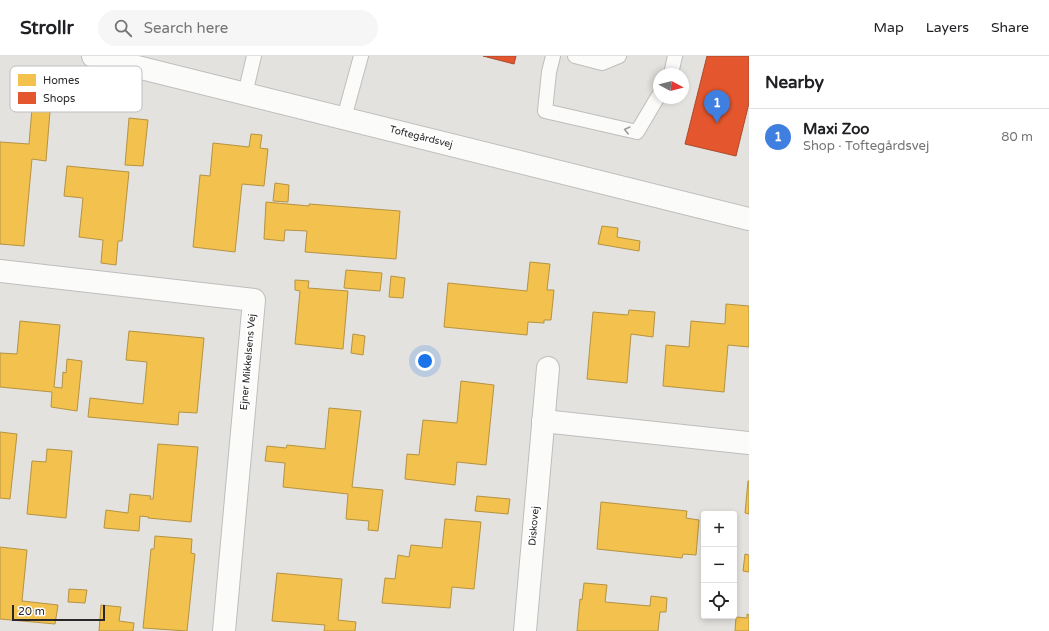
<!DOCTYPE html>
<meta charset="utf-8">
<style>
:root{--surface:#fff;--page:#f6f6f6;--text:#202124;--muted:#757577;--line:#e0e0e0;--accent:#696867}
body{margin:0;font-family:"Varela Round",sans-serif;background:var(--page);color:var(--text)}
.controls{position:absolute;right:12px;bottom:12px;display:grid;overflow:hidden;border-radius:4px;box-shadow:0 2px 6px #0003}
.controls button{width:36px;height:36px;display:grid;place-items:center;padding:0;border:0;border-bottom:1px solid var(--line);background:var(--surface);color:var(--text);font:20px sans-serif}
.compass{position:absolute;left:653px;top:12px;width:36px;height:36px;border-radius:50%;background:var(--surface);box-shadow:0 2px 6px #0003;rotate:97deg}
.scale{position:absolute;left:12px;bottom:10px;width:93px;box-sizing:border-box;padding-left:4px;border:2px solid #272727;border-top:0;font-size:11px;line-height:14px;white-space:nowrap;color:#272727;-webkit-text-stroke:3px #fff;paint-order:stroke}
.you{position:absolute;left:425px;top:305px;width:14px;height:14px;margin:-10px;border:3px solid #fff;border-radius:50%;background:#1a73e8;box-shadow:0 0 0 6px #1a73e833}
.badge{display:grid;place-items:center;width:26px;height:26px;border-radius:50%;background:var(--accent);color:#fff;font-size:13px;font-weight:700}
.pin{position:absolute;translate:-50% -33px;filter:drop-shadow(0 1px 2px #0008)}
.pin::after{content:'';position:absolute;top:21px;width:14px;height:12px;background:inherit;clip-path:polygon(0 0,100% 0,50% 100%)}
.list{margin:0;padding:0;list-style:none}
h2{display:flex;justify-content:space-between;align-items:center;height:52px;margin:0;padding:0 16px;font-size:17px}
h2 small{font-size:13px;font-weight:400;color:var(--muted)}
.list li{display:grid;grid-template-columns:26px 1fr auto;gap:12px;align-items:center;box-sizing:border-box;height:56px;padding:0 16px;border-top:1px solid var(--line)}
.list b{display:block;font-size:15px;white-space:nowrap}
.list p{margin:0;font-size:13px;white-space:nowrap;color:var(--muted)}
.list em{font-size:13px;font-style:normal;color:var(--muted)}
.icon{flex:none;width:22px;height:22px;fill:none;stroke:currentColor;stroke-width:2;stroke-linecap:round;stroke-linejoin:round}
.map{position:relative;flex:none;width:749px;height:575px;overflow:hidden}
header{display:flex;align-items:center;gap:24px;box-sizing:border-box;height:56px;padding:0 20px;background:var(--surface);border-bottom:1px solid var(--line)}
header strong{font-size:19px}
nav{display:flex;gap:22px;margin-inline-start:auto;font-size:14px}
.search{width:280px;height:36px;background:var(--page);display:flex;align-items:center;gap:10px;box-sizing:border-box;padding:0 14px;border-radius:22px;color:var(--muted);font-size:15px}
main{display:flex}
aside{flex:1;background:var(--surface)}
.map>svg:first-child{display:block}
.homes{fill:#f2c14e;stroke:#b59342}
.shops{fill:#e4572e;stroke:#ab492c}
.lines{fill:none;stroke-linecap:round;stroke-linejoin:round}
.lane-casing{stroke:#bebebf;stroke-width:16}
.street-casing{stroke:#bebebf;stroke-width:24}
.secondary-casing{stroke:#bebebf;stroke-width:24}
.lane{stroke:#fbfbfa;stroke-width:14}
.street{stroke:#fbfbfa;stroke-width:22}
.secondary{stroke:#fbfbfa;stroke-width:22}
.oneway{stroke:#9c9c9b}
.labels{text-anchor:middle;dominant-baseline:central;stroke-width:4;stroke-linejoin:round;paint-order:stroke}
.street-label{font-size:10px;fill:#272727;stroke:#fff}
.key{fill:#fff;stroke:#bebebe;stroke-width:1}
.key-label{font-size:11px;fill:#272727}
</style>
<header>
<strong>Strollr</strong>
<div class="search"><svg class="icon" aria-label="search" viewBox="0 0 24 24"><circle cx="10" cy="10" r="6"/><path d="M15 15l6 6"/></svg>Search here</div>
<nav><a>Map</a><a>Layers</a><a>Share</a></nav>
</header>
<main>
<div class="map">
<svg width="749" height="575" viewBox="0 0 749 575">
<rect width="100%" height="100%" fill="#e4e2de"/>
<g class="homes">
<path d="M33,41l18,2 -5,62 -14,-2 -8,87 -24,-2v-102l29,2z"/>
<path d="M129,62l19,2 -5,46 -18,-1z"/>
<path d="M251,78l11,1 -2,13 8,1 -4,37 -22,-2 -7,68 -42,-5 7,-72 10,1 3,-33 36,4z"/>
<path d="M67,110l62,6 -7,69h-4l-2,24 -15,-2 2,-23 -24,-3 4,-39 -19,-2z"/>
<path d="M275,127l14,2 -1,17 -15,-1z"/>
<path d="M266,146l43,4v-2l91,7 -4,48 -91,-7 2,-21 -22,-1 -1,11 -20,-2z"/>
<path d="M602,170l16,2 -1,9 23,4 -1,10 -41,-7z"/>
<path d="M530,206l20,2 -3,26h7l-3,30h-7v3l-16,-1 -1,13 -83,-8 4,-44 79,8z"/>
<path d="M346,214l36,3 -2,18 -36,-3z"/>
<path d="M391,220l14,2 -2,20 -14,-1z"/>
<path d="M295,224l14,1 -1,7 40,3 -5,58 -48,-5 5,-53 -5,-1z"/>
<path d="M726,248l23,2v41l-21,-2 -4,47 -61,-6 3,-41 23,2 2,-26 34,3z"/>
<path d="M629,254l26,2 -2,25 -22,-3 -4,49 -40,-4 6,-67 35,3z"/>
<path d="M20,265l40,4 -6,62 8,1 1,-16 3,1 1,-14 15,2 -5,50 -26,-4 1,-15 -52,-5v-34l17,1z"/>
<path d="M129,275l75,7 -7,75 -18,-1 -1,13 -90,-8 2,-19 53,6 4,-42 -21,-2z"/>
<path d="M353,278l12,2 -2,19 -12,-2z"/>
<path d="M461,325l33,4 -8,80 -29,-3 -2,23 -50,-6 2,-25 12,1 4,-35 34,3z"/>
<path d="M329,352l32,3 -9,76 31,3 -5,41 -10,-1 1,-9 -23,-2 2,-25 -65,-7 2,-24 -20,-2 2,-15 19,2 1,-3 38,4z"/>
<path d="M0,376l17,2 -7,65 -10,-1z"/>
<path d="M158,388l40,3 -7,75 -43,-4 1,-1 -9,-1 -1,15 -35,-3 2,-18 22,3 2,-19 21,2 -1,3h3z"/>
<path d="M47,393l25,2 -6,67 -39,-4 5,-53 14,1z"/>
<path d="M748,425h1v33l-4,-1z"/>
<path d="M477,440l33,3 -2,15 -33,-3z"/>
<path d="M601,446l86,9 -1,7 13,2 -3,35 -13,-1 -1,4 -85,-9z"/>
<path d="M445,463l36,3 -7,67 -22,-2 -2,21 -68,-5 3,-25 10,1 3,-24 11,2 2,-12 31,3z"/>
<path d="M155,480l37,3 -1,14 4,1 -8,77 -44,-3 8,-79h3z"/>
<path d="M0,491l27,3 -5,51 36,4 -3,19 -55,-5z"/>
<path d="M745,498l4,1v17l-6,-1z"/>
<path d="M277,517l65,6 -4,41 18,2 -1,9h-31l1,-6 -53,-4z"/>
<path d="M584,527l23,2 -2,17 45,4 1,-10 16,2 -1,14h-6l-2,19h-81l3,-32 2,1z"/>
<path d="M69,533l18,1 -2,13 -17,-1z"/>
<path d="M101,549l20,2 -2,14 15,2 -1,8h-34z"/>
<path d="M747,558l2,1v16h-14l1,-14 11,1z"/>
</g>
<g class="shops">
<path d="M483,0h33l-2,8z"/>
<path d="M707,0h42v47l-13,53 -51,-12z"/>
</g>
<g class="lines">
<defs>
<g id="lane">
<path d="M553,0l-4,16 -4,39 92,21 22,-37"/>
<path d="M575,0l27,7 17,-7"/>
<path d="M671,18l4,-18"/>
<path d="M245,38l9,-38"/>
<path d="M344,62l17,-62"/>
</g>
<g id="street">
<path d="M0,215l254,29 -30,331"/>
<path d="M543,365l206,22"/>
<path d="M525,575l23,-263"/>
</g>
<path id="secondary" d="M93,0l656,163"/>
</defs>
<use href="#lane" class="lane-casing"/>
<use href="#street" class="street-casing"/>
<use href="#secondary" class="secondary-casing"/>
<use href="#lane" class="lane"/>
<use href="#street" class="street"/>
<use href="#secondary" class="secondary"/>
</g>
<defs><path id="oneway-chevron" d="M-2-3.5L2.5 0L-2 3.5" fill="none" stroke-width="1.6" stroke-linecap="round" stroke-linejoin="round"/></defs>
<use class="oneway" href="#oneway-chevron" transform="translate(627 74) rotate(-167)"/>
<g class="labels">
<g class="street-label">
<text transform="translate(421 81) rotate(14)">Toftegårdsvej</text>
<text transform="translate(248 306) rotate(-85)">Ejner Mikkelsens Vej</text>
<text transform="translate(534 470) rotate(-85)">Diskovej</text>
</g>
</g>
<rect x="10" y="10" width="132" height="46" rx="6" class="key"/>
<rect x="18" y="18" width="18" height="12" fill="#f2c14e"/>
<rect x="18" y="36" width="18" height="12" fill="#e4572e"/>
<g class="key-label">
<text x="43" y="28">Homes</text>
<text x="43" y="46">Shops</text>
</g>
</svg>
<div class="controls">
<button>+</button>
<button>−</button>
<button><svg class="icon" aria-label="locate" viewBox="0 0 24 24"><circle cx="12" cy="12" r="6"/><path d="M12 2v4M12 18v4M2 12h4M18 12h4"/></svg></button>
</div>
<svg class="compass" viewBox="-18 -18 36 36"><path d="M0-13l5 13h-10z" fill="#e53935"/><path d="M0 13l5-13h-10z" fill="#757577"/></svg>
<div class="scale">20 m</div>
<div class="you"></div>
<div class="pin badge" style="left:717px;top:67px;background:#3f7fe0">1</div>
</div>
<aside>
<h2>Nearby<small></small></h2>
<ul class="list">
<li><span class="badge" style="background:#3f7fe0">1</span><div><b>Maxi Zoo</b><p>Shop · Toftegårdsvej</p></div><em>80 m</em></li>
</ul>
</aside>
</main>
